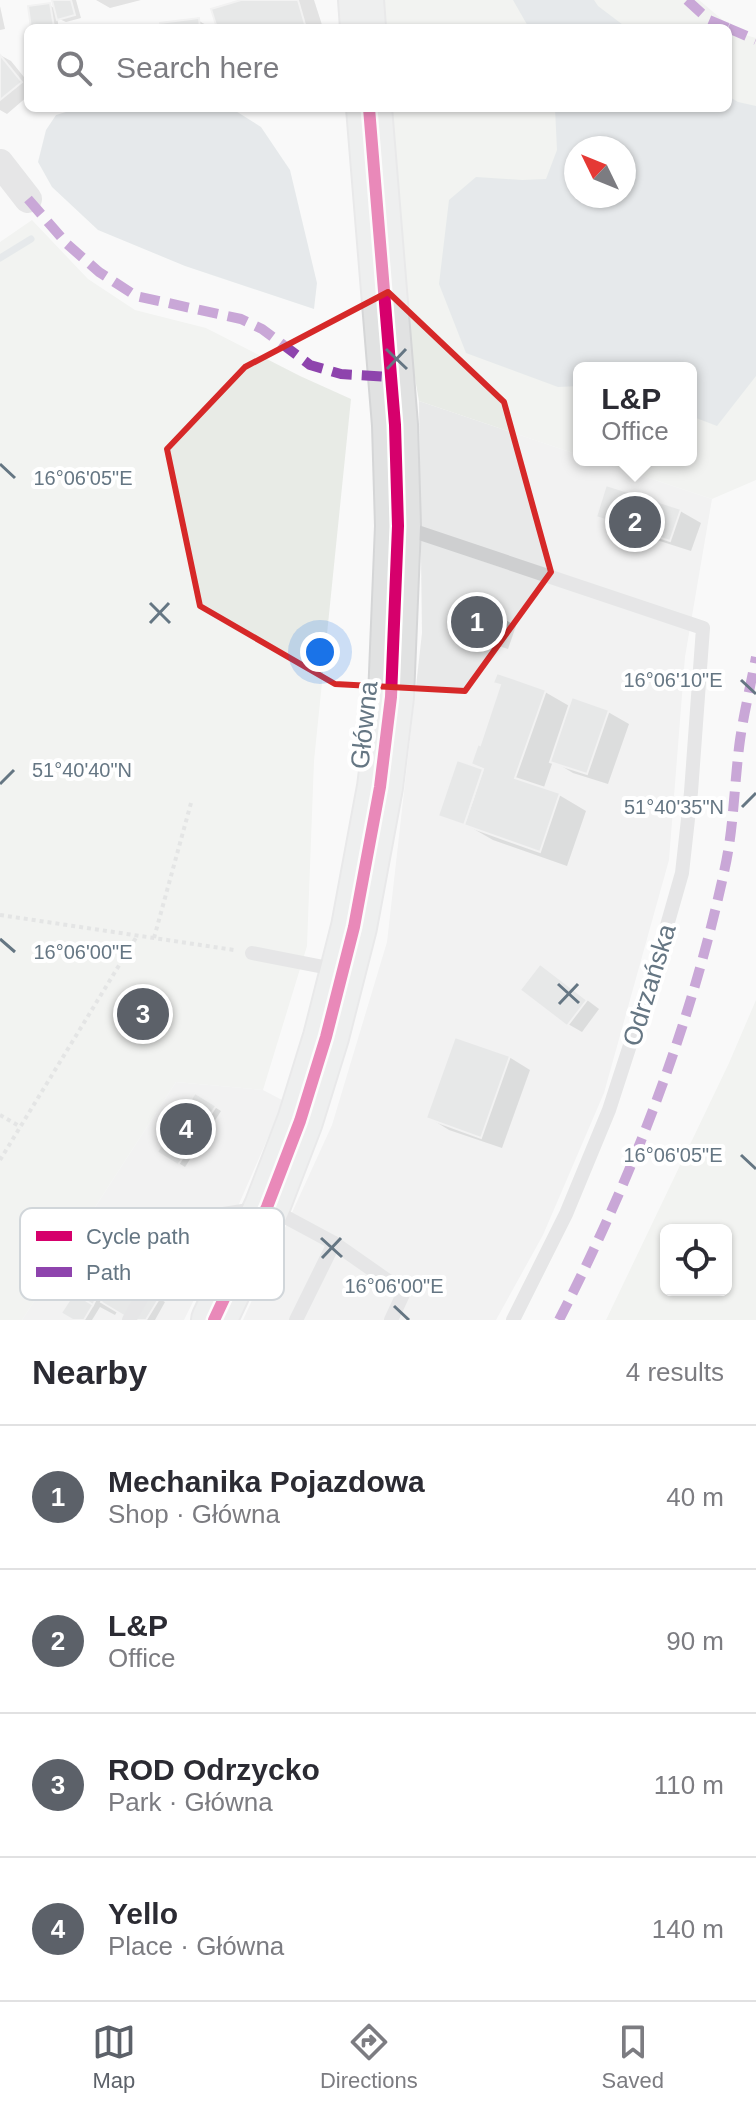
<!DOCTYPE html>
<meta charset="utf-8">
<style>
:root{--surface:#fff;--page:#f7f7f7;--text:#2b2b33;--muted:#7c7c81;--line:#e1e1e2;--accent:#5c6169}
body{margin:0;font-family:Arial,sans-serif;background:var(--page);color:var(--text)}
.controls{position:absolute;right:24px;bottom:24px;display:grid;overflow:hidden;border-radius:12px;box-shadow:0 2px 6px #0004}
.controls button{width:72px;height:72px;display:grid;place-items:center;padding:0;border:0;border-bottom:2px solid var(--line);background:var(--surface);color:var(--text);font:40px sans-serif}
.compass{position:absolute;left:564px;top:136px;width:72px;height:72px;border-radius:50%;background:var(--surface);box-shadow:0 2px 6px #0004;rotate:313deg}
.you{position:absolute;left:320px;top:652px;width:28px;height:28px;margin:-20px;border:6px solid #fff;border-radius:50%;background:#1a73e8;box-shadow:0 0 0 12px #1a73e833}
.badge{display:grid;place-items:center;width:52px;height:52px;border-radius:50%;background:var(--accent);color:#fff;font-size:26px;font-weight:700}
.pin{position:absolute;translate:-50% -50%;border:4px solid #fff;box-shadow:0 2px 8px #0006}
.popup{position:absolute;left:573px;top:362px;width:124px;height:104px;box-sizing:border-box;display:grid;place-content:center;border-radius:12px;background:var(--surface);filter:drop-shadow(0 2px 6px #0005);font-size:26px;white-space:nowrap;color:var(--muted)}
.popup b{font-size:30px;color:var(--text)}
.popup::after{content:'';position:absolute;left:50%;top:100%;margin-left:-16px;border:16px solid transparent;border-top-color:var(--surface)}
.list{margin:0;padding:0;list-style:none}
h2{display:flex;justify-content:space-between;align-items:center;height:104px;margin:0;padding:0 32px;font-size:34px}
h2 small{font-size:26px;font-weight:400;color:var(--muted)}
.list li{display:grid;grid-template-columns:52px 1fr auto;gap:24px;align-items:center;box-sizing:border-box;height:144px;padding:0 32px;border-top:2px solid var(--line)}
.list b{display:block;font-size:30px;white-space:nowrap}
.list p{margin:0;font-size:26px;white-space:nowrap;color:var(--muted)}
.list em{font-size:26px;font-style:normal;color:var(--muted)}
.icon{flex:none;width:44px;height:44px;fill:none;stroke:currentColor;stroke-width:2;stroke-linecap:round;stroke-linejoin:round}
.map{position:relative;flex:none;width:756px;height:1320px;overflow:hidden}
.search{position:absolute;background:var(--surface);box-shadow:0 2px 6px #0004;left:24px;right:24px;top:24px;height:88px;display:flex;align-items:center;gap:20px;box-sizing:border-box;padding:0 28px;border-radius:12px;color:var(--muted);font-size:30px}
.sheet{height:680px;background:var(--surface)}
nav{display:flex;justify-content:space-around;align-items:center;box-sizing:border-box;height:112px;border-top:2px solid var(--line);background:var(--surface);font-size:22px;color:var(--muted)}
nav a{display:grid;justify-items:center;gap:4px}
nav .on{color:var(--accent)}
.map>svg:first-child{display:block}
.built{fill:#e8e9e9}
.green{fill:#e8ebe6;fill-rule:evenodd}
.water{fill:#ced6d9;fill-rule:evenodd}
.shadow{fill:#0003}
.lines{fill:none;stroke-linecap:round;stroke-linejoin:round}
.stream{stroke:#ced6d9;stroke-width:7}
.building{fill:#d0d2d3;stroke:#e8e8e8;stroke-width:2}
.primary-casing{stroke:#d5d6d7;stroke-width:48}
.path{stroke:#cbcccd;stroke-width:4;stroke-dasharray:4 4;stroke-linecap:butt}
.lane{stroke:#cecfd0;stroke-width:14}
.street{stroke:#cecfd0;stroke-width:28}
.primary{stroke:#e1e2e2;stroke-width:44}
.quiet{stroke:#8e44ad;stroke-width:10;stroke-dasharray:20 10;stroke-linecap:butt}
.cycleway-casing{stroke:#fff;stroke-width:17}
.cycleway{stroke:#d6006c;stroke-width:12}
.marked{fill:none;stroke:#d62828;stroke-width:6;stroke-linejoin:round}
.ticks{fill:none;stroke:#657683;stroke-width:3}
.labels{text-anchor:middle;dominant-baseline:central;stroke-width:8;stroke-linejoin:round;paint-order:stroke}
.street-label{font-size:26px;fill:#657683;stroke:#fff}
.key{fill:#fff;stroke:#d1d6da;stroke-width:2}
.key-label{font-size:22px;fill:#657683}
.ticks-label{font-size:20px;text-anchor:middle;fill:#657683;stroke:#fff;stroke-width:8;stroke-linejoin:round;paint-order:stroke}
</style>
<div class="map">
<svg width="756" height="1320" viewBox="0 0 756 1320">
<rect width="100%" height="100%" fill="#f9f9f9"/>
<g class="built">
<path d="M419,401l160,54v5h16l117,39 -27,158 -16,203 -65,233 -61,142 -47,85h-253l89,-195 55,-183 35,-309z"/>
<path d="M176,1082l87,8 21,11 -63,144 -37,75h-162z"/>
</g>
<g class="green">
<path d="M358,0h341l39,33 18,5v442l-44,19 -117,-39h96v-92h-112v87l-160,-54 -51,-293h360v-80h-368zM576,148h48v48h-48z"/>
<path d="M32,220l56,59 47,31 71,18 94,48 51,23 -37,362 -7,185 -44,144 -87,-8 -154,238h-22v-1078z"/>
<path d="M756,1000v320h-150l123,-257zM666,1230h60v60h-60z"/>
</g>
<g class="water">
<path d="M513,0h81l4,6 29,22h-98z"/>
<path d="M728,96l10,6 18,4v270l-39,50 -26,-10v-48h-112v18l-21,1 -92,-34 -27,-69 10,-84 27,-23 46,3 24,-1 11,-29 -2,-42h173zM624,148v48h-48v-48z"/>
<path d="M79,108h152l30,19 29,43 27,113 -3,26 -129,-43 -87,-36 -46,-43 -14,-25 8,-32 10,-15z"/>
</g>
<g class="shadow">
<path d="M54,0h22l5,18 -15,4 -9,-4 2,10h-26l-3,-21 19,-2 7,4z"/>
<path d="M96,0h45l-31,8z"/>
<path d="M248,0h66l9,28h-104z"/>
<path d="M0,6l5,23 -5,1z"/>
<path d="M199,21l13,7h-50z"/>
<path d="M0,55l11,6 17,21v14l-21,18 -7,-4z"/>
<path d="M680,511l21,12 -10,28 -72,-23 -21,-12z"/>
<path d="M502,618l14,8 -8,23 -40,-13 -14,-8z"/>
<path d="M545,692l26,15 37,5 21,12 -21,60 -35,-11 -20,-12 -10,29 16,5 27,16 -19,55 -74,-26 -21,-12v-61l7,-21z"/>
<path d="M554,975l45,34 -17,23 -14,-8z"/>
<path d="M509,1057l21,13 -28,78 -53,-18 -21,-13z"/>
<path d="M195,1095l26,16 -36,56 -26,-16z"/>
<path d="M99,1249l41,25 -1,2 -12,4 38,22 -10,18h-20l-17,-10 -3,5 -15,-8 -8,13h-15z"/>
</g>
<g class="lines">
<path class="stream" d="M0,258l31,-19"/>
</g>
<g class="building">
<path d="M52,0h19l4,15 -18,5z"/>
<path d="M241,0h57l8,28h-89l-6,-19z"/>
<path d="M50,3l4,24 -23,1 -3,-22z"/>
<path d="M199,18l1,10h-40v-5z"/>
<path d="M0,55l22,27 -22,18z"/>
<path d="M606,485l75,24 -11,32 -74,-24z"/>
<path d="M462,601l41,15 -10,27 -41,-14z"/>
<path d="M497,673l49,17 -31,88 45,15 -20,59 -76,-27 19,-56 -12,-5 7,-20 2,1 20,-60 -7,-2z"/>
<path d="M572,697l37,13 -22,64 -37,-12z"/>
<path d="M457,760l26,9 -19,56 -26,-9z"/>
<path d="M540,964l47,36 -20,26 -47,-36z"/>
<path d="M455,1037l55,19 -29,82 -55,-20z"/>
<path d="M195,1093l21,13 -38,59 -21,-13z"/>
<path d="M98,1246l23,14 -3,5 -10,3 -13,21 1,10 -3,6 -23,-14z"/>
<path d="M119,1272l41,25 -14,23h-15l-30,-18z"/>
<path d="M74,1293l19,12 -9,15h-11l-12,-7z"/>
</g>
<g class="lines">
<defs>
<g id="primary">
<path d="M361,0l2,28"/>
<path d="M214,1320l53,-113 33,-86 26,-84 28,-110 26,-140 11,-90 7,-171 -3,-101 -26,-317"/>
</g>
</defs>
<use href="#primary" class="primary-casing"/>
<g class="path">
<path d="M0,915l234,35"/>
<path d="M154,938l37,-135"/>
<path d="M0,1115l21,12"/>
<path d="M0,1160l137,-224"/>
</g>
<g class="lane">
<path d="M402,527l301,101 -12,164 -9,81 -28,98 -45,139 -43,104 -53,106"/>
<path d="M252,953l87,17"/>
<path d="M334,1243l70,49 -13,28"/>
<path d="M129,1320l47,-84 19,-14 22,-7 50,-8 67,36 -38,77"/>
</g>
<path class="street" d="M0,163l28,36"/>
<use href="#primary" class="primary"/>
<g class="quiet">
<path d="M687,0l22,20 19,8"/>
<path d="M728,28l28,12"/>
<path d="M28,199l39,45 32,28 37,24 105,23 21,10 48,36 31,9 50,3"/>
<path d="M559,1320c73,-142 131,-291 165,-448 10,-43 10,-88 16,-132 4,-28 11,-56 16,-83"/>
</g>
<defs>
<path id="cycleway" d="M214,1320l53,-113 33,-86 26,-84 28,-110 26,-140 11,-90 7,-171 -3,-101 -26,-317"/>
</defs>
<use href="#cycleway" class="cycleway-casing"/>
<use href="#cycleway" class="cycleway"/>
</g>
<path d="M0 0H756V1320H0ZM388,292l116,110 47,170 -86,119 -130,-7 -135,-78 -33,-157 78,-82z" fill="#f9f9f9" fill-opacity=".55" fill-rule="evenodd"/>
<path class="marked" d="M388,292l116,110 47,170 -86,119 -130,-7 -135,-78 -33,-157 78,-82z"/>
<path class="ticks" d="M386,349l21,20M387,369l19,-20M0,464l15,14M150,603l20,20M150,623l19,-20M741,680l15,14M0,784l14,-14M742,807l14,-14M0,939l15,13M558,984l21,19M559,1004l19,-20M741,1155l15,14M321,1238l21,19M322,1258l19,-20M394,1306l15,14"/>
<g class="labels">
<g class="street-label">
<text transform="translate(364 725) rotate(-84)">Główna</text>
<text transform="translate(649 985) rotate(-73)">Odrzańska</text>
</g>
</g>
<rect x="20" y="1208" width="264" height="92" rx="12" class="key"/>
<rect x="36" y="1231" width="36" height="10" fill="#d6006c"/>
<rect x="36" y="1267" width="36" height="10" fill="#8e44ad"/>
<g class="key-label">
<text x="86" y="1244">Cycle path</text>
<text x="86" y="1280">Path</text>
</g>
<g class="ticks-label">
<text x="83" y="485">16°06'05"E</text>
<text x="673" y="687">16°06'10"E</text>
<text x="82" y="777">51°40'40"N</text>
<text x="674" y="814">51°40'35"N</text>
<text x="83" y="959">16°06'00"E</text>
<text x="673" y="1162">16°06'05"E</text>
<text x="394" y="1293">16°06'00"E</text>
</g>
</svg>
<div class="controls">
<button><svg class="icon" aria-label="locate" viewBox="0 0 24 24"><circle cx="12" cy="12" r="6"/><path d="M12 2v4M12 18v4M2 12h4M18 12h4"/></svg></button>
</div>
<svg class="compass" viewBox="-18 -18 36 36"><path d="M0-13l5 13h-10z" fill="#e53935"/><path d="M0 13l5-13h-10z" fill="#7c7c81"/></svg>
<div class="you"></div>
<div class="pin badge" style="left:477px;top:622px">1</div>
<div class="pin badge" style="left:635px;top:522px">2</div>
<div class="popup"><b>L&amp;P</b>Office</div>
<div class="pin badge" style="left:143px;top:1014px">3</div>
<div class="pin badge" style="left:186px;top:1129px">4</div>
<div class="search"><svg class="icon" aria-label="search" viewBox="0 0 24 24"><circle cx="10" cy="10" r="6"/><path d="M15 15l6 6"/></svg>Search here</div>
</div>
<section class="sheet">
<h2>Nearby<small>4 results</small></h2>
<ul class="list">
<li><span class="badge">1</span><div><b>Mechanika Pojazdowa</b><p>Shop · Główna</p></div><em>40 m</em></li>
<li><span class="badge">2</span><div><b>L&amp;P</b><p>Office</p></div><em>90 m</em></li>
<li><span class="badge">3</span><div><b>ROD Odrzycko</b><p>Park · Główna</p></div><em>110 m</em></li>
<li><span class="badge">4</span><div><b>Yello</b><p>Place · Główna</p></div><em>140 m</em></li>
</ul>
</section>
<nav>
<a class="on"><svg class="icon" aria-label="map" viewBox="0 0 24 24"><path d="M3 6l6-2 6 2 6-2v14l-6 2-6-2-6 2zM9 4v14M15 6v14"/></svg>Map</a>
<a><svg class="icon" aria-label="directions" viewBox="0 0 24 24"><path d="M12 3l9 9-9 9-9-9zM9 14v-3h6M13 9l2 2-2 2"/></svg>Directions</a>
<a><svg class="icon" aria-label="saved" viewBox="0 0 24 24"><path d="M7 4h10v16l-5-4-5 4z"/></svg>Saved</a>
</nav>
